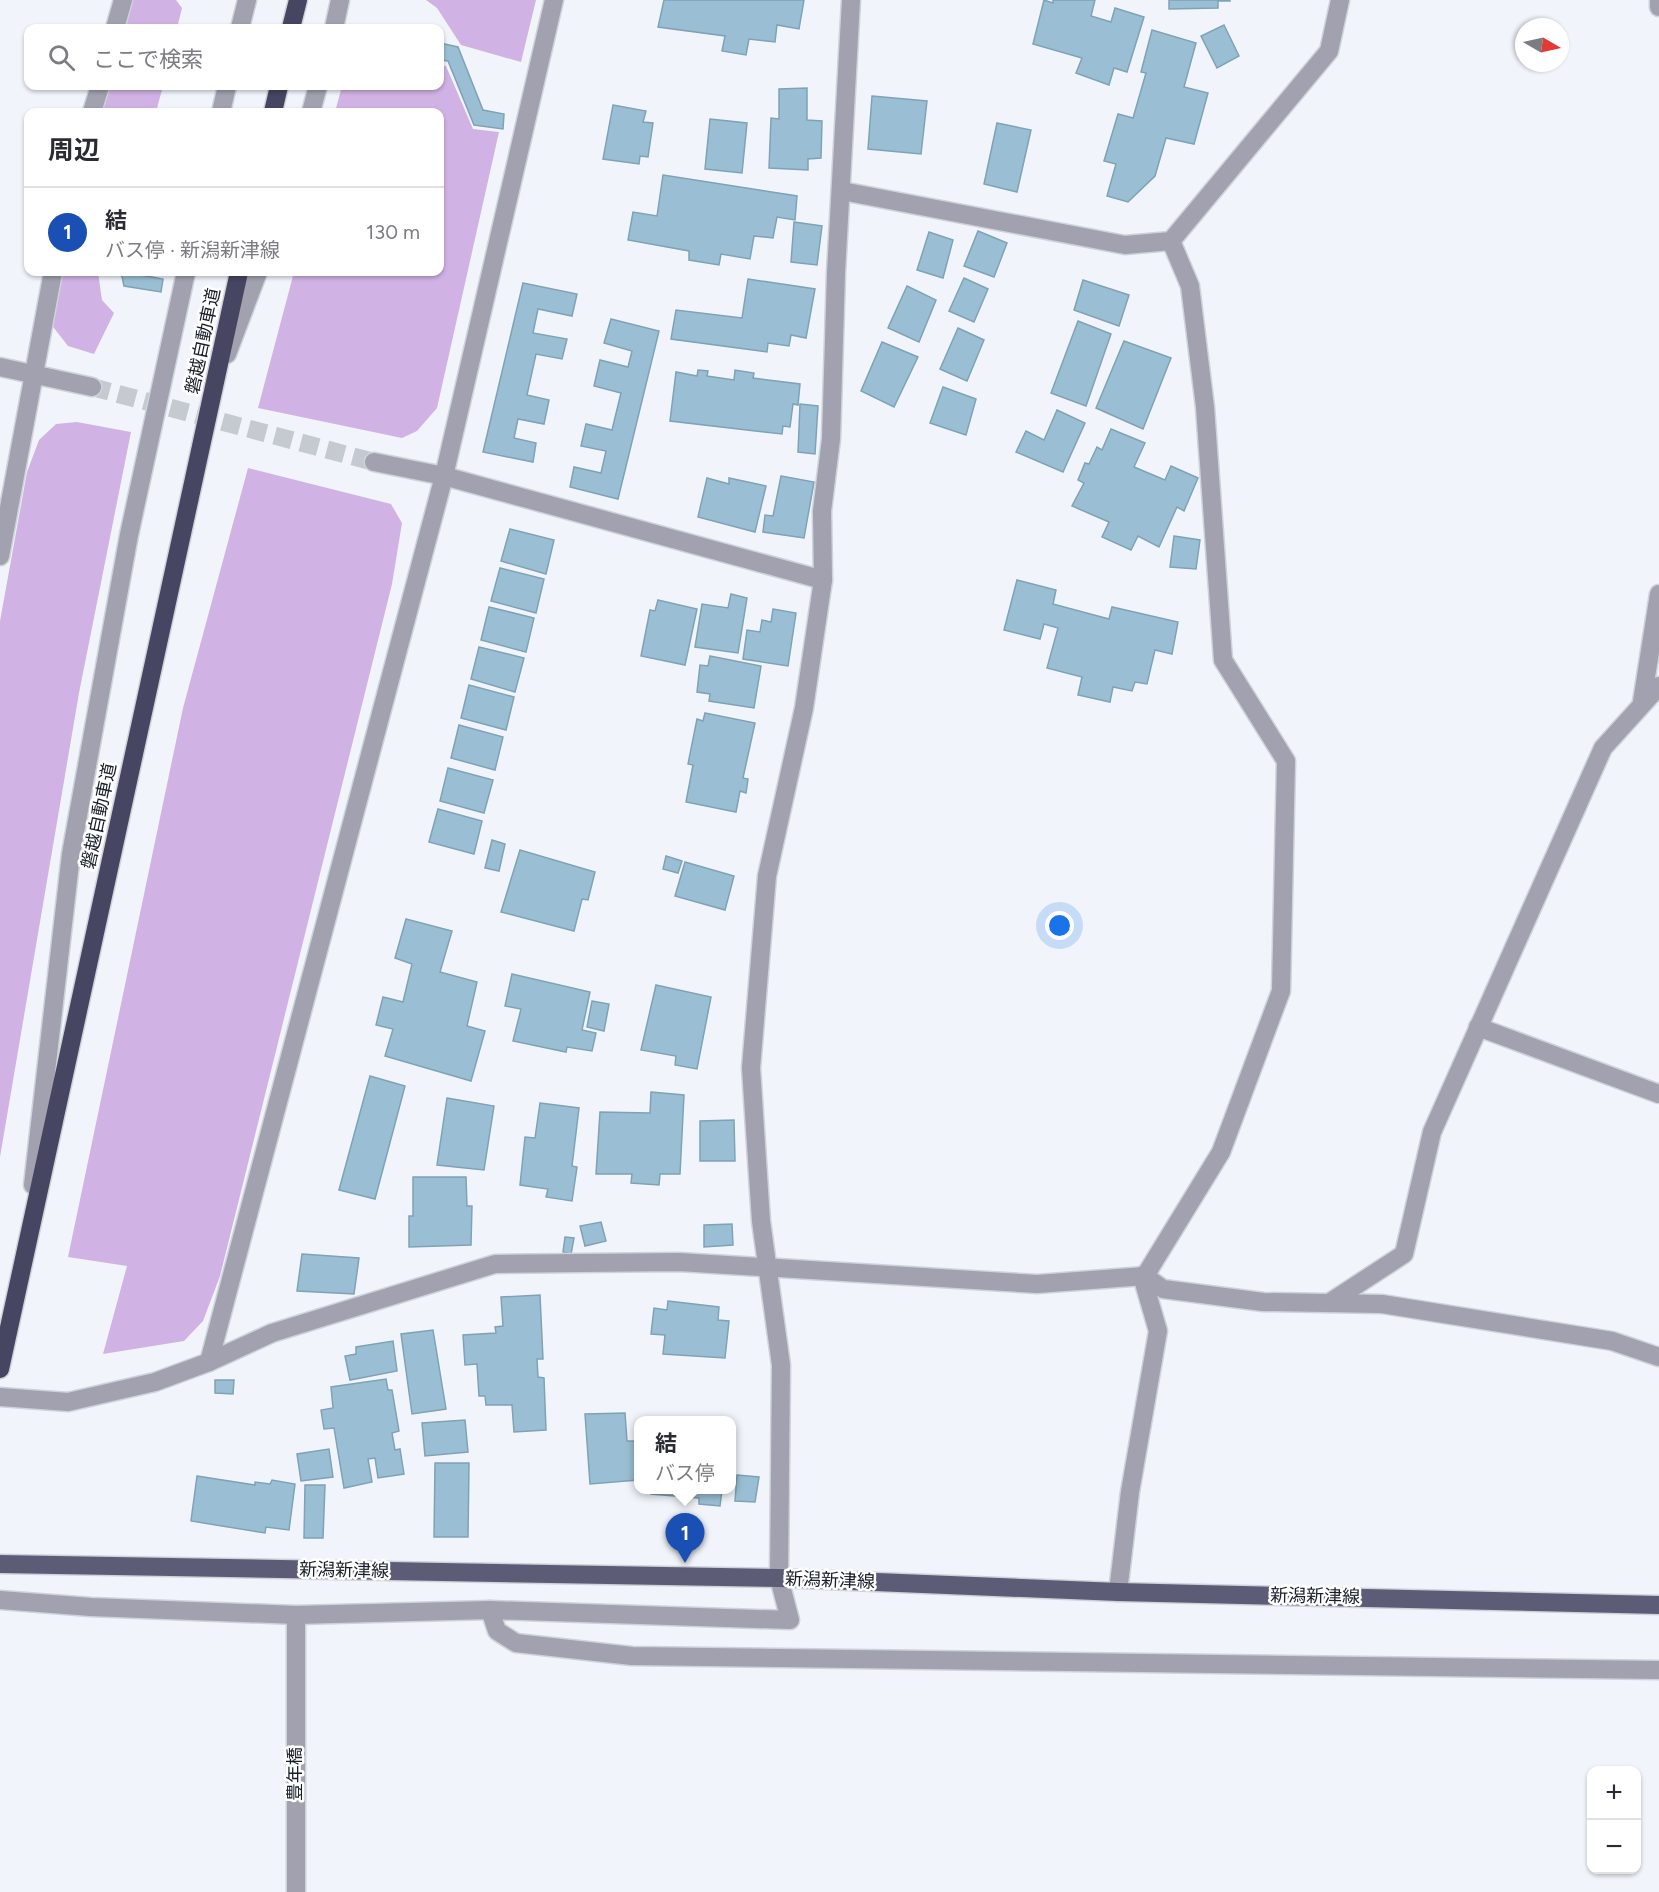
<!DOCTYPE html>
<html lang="ja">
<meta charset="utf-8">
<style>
:root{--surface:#fff;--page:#f2f2f3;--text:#2b2b33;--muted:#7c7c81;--line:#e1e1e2;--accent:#0b8043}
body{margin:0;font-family:Figtree,"Noto Sans JP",sans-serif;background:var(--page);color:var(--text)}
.controls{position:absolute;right:18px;bottom:18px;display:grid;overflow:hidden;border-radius:12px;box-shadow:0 2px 4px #0004}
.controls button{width:54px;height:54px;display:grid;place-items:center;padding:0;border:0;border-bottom:2px solid var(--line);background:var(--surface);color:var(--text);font:30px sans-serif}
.compass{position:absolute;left:1515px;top:18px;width:54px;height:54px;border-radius:50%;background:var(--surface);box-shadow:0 2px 4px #0004;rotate:99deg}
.you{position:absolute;left:1060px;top:926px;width:21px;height:21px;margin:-15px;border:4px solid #fff;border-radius:50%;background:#1a73e8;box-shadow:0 0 0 9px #1a73e833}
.badge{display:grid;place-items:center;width:39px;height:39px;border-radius:50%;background:var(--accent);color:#fff;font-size:20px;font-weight:700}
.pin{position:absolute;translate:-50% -50px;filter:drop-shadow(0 2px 3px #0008)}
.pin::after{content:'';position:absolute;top:32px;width:21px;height:18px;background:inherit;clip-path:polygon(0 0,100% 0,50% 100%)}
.popup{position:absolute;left:634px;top:1416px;width:102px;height:78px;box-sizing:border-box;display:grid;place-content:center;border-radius:12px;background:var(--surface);filter:drop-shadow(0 2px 4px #0005);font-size:20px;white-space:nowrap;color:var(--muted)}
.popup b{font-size:22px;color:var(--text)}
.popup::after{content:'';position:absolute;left:50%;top:100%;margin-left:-12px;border:12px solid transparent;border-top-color:var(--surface)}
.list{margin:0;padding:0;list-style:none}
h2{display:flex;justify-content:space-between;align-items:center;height:78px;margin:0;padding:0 24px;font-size:26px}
h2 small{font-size:20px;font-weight:400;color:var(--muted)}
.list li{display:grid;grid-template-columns:39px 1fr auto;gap:18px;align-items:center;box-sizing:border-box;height:90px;padding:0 24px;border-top:2px solid var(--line)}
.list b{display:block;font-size:22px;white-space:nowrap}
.list p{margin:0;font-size:20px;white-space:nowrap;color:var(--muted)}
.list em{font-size:20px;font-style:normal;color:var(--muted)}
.icon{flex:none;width:33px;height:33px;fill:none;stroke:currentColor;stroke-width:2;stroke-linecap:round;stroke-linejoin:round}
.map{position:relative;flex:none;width:1659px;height:1892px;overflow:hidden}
.search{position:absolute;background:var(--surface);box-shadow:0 2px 4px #0004;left:24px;top:24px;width:420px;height:66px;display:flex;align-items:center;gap:15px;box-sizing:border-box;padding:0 21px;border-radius:12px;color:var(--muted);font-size:22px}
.panel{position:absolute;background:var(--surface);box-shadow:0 2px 4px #0004;left:24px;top:108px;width:420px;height:168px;border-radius:12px}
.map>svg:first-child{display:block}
.forest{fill:#d1b2e5}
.building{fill:#9abfd4;stroke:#7ea2b6;stroke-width:1.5}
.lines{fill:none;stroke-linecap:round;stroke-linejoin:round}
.minor-tunnel{stroke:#c5cad1;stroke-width:18;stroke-dasharray:18 9;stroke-linecap:butt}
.minor-casing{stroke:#ced3d9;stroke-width:21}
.major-casing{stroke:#ced3d9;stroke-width:21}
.highway-casing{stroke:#ced3d9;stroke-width:21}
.minor{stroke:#a1a1b0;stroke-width:18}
.major{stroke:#5d5c77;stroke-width:18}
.highway{stroke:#464562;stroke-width:18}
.labels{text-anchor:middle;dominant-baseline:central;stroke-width:5;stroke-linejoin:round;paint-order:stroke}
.street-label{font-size:18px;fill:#171e29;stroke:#fff}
</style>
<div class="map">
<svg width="1659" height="1892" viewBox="0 0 1659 1892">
<rect width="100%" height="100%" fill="#f1f5fb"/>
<g class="forest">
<path d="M132,0h44l6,8 -5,20h-53z"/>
<path d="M426,0h110l-15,62 -60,-17 -24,-37z"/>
<path d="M440,65l6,1 27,63 26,3 -62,276 -20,23 -15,7 -144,-30 36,-136h146v-160h-105l7,-26h98z"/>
<path d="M109,86h54l-7,26h-54z"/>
<path d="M61,272h37l4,28 12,13 -20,41 -26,-8 -18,-23z"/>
<path d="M77,422l54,10 -52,261 -79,464v-536l27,-149 12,-32 17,-16z"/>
<path d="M248,468l143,36 11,19 -10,61 -172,692 -17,45 -19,20 -81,13 24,-88 -59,-9 115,-549z"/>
</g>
<g class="building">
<path d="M664,0h140l-5,29 -22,-4 -2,17 -26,-3 -3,16 -24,-4 3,-15 -67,-9z"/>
<path d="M1044,0l9,3v-3h42l-4,16 20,6 4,-14 29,9 -17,55 -13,-4 -5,17 -33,-12 6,-15 -49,-14z"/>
<path d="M1169,0h61v1h-12v7l-49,1z"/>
<path d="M1224,25l15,31 -22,12 -16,-32z"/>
<path d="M1152,30l44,13 -12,44 24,6 -14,51 -28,-6 -11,38 -27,26 -21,-6 9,-32 -12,-3 14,-47 15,4 13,-45 -5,-1z"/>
<path d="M440,43l18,4 25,63 21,4 -1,15 -29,-4 -26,-64 -8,-1z"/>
<path d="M807,88v32l15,1 -1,37 -13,1v11l-39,-2 2,-50 8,1v-30z"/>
<path d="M872,96l55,5 -6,53 -53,-5z"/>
<path d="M613,105l33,6 -3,11 10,1 -5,34 -8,-1 -1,8 -36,-5z"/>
<path d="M710,119l37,4 -5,50 -37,-4z"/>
<path d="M997,123l34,7 -14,62 -33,-8z"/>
<path d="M663,175l134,21 -2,24 -18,-3 -4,21 -19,-2 -4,23 -29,-5 -2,11 -30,-5v-9l-61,-11 5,-28 24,4z"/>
<path d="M794,222l28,4 -5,39 -26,-3z"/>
<path d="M978,231l29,12 -13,34 -30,-11z"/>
<path d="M929,232l24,8 -10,38 -26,-8z"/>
<path d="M121,272h13l1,2 28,5 -2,13 -37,-6z"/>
<path d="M964,278l24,11 -14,33 -25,-11z"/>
<path d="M748,279l67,10 -9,49 -15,-3 -2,11 -21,-3 -1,9 -96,-13 5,-29 66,8z"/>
<path d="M1083,280l46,15 -10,31 -45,-16z"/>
<path d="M523,283l54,11 -5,22 -34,-7 -5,24 34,6 -5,20 -26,-5 -9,41 22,5 -5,24 -26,-5 -4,19 22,5 -3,19 -50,-10z"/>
<path d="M907,286l29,14 -17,42 -31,-14z"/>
<path d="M611,319l48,12 -41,168 -48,-12 4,-20 27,6 5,-22 -25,-5 5,-22 26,6 9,-37 -27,-7 6,-26 28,7 4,-16 -28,-8z"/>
<path d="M1078,321l33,13 -25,72 -35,-13z"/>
<path d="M958,328l26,12 -17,41 -27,-12z"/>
<path d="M1124,341l47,17 -28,71 -47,-21z"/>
<path d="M882,342l36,15 -24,50 -33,-16z"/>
<path d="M698,370l10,1 -1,5 27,4 1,-10 19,3 -1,5 47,6 -2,21 -5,-1 -3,23 -7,-1 -1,8 -112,-13 6,-49 21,4z"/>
<path d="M943,387l33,12 -10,36 -36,-12z"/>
<path d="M800,404l18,2 -3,48 -17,-2z"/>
<path d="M1057,410l28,13 -22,49 -47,-20 10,-21 18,9z"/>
<path d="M1111,429l34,14 -11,24 31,13 6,-14 27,12 -14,33 -7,-4 -18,40 -21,-11 -7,14 -29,-13 7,-15 -37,-16 12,-23 -6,-3 7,-17 4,1 8,-17 5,3z"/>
<path d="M781,476l33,6 -10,56 -41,-6 2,-17 8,1z"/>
<path d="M707,478l22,6v-6l37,8 -11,46 -57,-15z"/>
<path d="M510,529l44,11 -8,34 -45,-13z"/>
<path d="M1174,536l26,4 -4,29 -26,-2z"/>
<path d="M500,568l44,11 -8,34 -45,-12z"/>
<path d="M1017,580l39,10 -3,14 56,15 3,-12 66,15 -6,32 -17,-4 -8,34 -12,-2 -3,9 -19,-4 -3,15 -32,-7 4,-18 -35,-9 11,-40 -14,-4 -4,15 -36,-9z"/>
<path d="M731,594l16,4 -9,55 -43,-6 7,-43 26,4z"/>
<path d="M658,600l39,9 -12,56 -44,-9 9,-46 5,1z"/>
<path d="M489,607l45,11 -8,34 -45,-12z"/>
<path d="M773,609l23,4 -8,53 -45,-7 4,-29 13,2 2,-12 9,2z"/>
<path d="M479,647l45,11 -9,34 -44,-13z"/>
<path d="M710,656l51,10 -7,42 -45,-7 1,-7 -13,-2 3,-27 8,1z"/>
<path d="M469,685l45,12 -8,33 -45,-12z"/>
<path d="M705,713l50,10 -12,55 5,1 -2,14 -6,-2 -4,21 -50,-10 7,-37 -5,-1 9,-45 6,2z"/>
<path d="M459,725l44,12 -8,33 -44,-12z"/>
<path d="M448,768l45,12 -9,33 -44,-12z"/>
<path d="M438,809l44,12 -8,33 -45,-12z"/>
<path d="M492,840l13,4 -6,27 -14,-3z"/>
<path d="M520,850l75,22 -7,28 -6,-1 -8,32 -73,-19z"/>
<path d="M666,856l16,5 -4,12 -15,-4z"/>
<path d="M685,862l49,14 -9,34 -50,-14z"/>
<path d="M406,919l46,12 -12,41 37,10 -10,44 18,5 -14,50 -86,-25 8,-27 -17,-4 7,-28 20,5 9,-38 -17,-6z"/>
<path d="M512,974l78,18 -8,38 14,3 -4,18 -25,-4 -1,5 -53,-11 8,-32 -16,-3z"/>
<path d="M656,985l55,12 -14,72 -22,-4 1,-9 -35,-6z"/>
<path d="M592,1001l17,3 -5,27 -17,-4z"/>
<path d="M370,1076l35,10 -30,113 -36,-9z"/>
<path d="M651,1092l33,3 -4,79h-20l-1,11 -28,-2 1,-9h-36l4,-62 50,1z"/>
<path d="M447,1098l47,8 -10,64 -47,-5z"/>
<path d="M540,1103l39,5 -7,58 5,1 -5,34 -26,-4 2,-8 -28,-4 5,-48 10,1z"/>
<path d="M734,1120l1,41h-35v-40z"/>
<path d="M413,1177h53l1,29h5l-1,39 -62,2v-31h4z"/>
<path d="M601,1222l5,19 -21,5 -5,-20z"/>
<path d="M732,1224l1,21 -29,2v-22z"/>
<path d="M565,1237l9,1 -3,16 -8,-2z"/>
<path d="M302,1254l57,4 -5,36 -57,-3z"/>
<path d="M540,1295l3,64h-6l1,18 6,1 2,52 -32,2 -2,-27h-26l-1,-9h-6l-2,-32 -12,1 -2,-30 33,-2 -1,-6 8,-1 -2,-29z"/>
<path d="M668,1301l51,6 -1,13 11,1 -4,37 -62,-4 2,-19 -14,-1 3,-26 13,2z"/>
<path d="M433,1330l13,79 -34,5 -11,-80z"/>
<path d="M393,1341l4,30 -47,9 -5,-24 11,-2v-7z"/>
<path d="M386,1379l2,11h4l7,41 -7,2 3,17 5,-1 4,25 -26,4 -3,-20 -7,1 4,23 -28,6 -10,-60 -10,1 -3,-19 12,-2 -2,-21z"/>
<path d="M215,1380h19l-1,14 -18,-1z"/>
<path d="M625,1413l2,28h11v39l-48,4 -5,-70z"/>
<path d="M465,1420l3,32 -43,4 -3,-33z"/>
<path d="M329,1449l4,28 -32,4 -4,-27z"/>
<path d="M435,1463h34l-1,74h-34z"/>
<path d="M737,1475l22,2 -4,25 -20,-1z"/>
<path d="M197,1476l58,9v-3l15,2 2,-4 23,4 -6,46 -23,-3 -1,6 -74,-12z"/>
<path d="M305,1485h20l-2,53h-19z"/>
<path d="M652,1490h70l-2,16 -21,-2v-6l-48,-4z"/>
</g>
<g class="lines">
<path class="minor-tunnel" d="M92,387l282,75"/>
<defs>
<g id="minor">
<path d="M1659,0v7"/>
<path d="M115,28l8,-28"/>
<path d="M240,28l7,-28"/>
<path d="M334,28l6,-28"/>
<path d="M92,112l8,-26"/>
<path d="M221,112l6,-26"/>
<path d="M311,112l7,-26"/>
<path d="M842,191l283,54 46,-4 158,-190 11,-51"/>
<path d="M227,354l31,-82"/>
<path d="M0,367l92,20"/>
<path d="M374,462l70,14 379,104"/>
<path d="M0,556l53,-284"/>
<path d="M1642,702l17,-108"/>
<path d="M1478,1027l181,67"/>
<path d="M33,1185l38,-331 58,-319 57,-263"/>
<path d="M1145,1276l76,-124 60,-161 5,-230 -63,-101 -18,-253 -15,-121 -19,-45"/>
<path d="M1329,1303l75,-49 28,-122 171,-384 56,-62"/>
<path d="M209,1362l235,-886 110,-476"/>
<path d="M0,1397l68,5 87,-20 54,-20 63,-29 223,-69 184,-2 358,22 108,-8 18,13 100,13 119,2 230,37 47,16"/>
<path d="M1118,1592l12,-100 28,-161 -16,-55"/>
<path d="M0,1600l91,7 205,8 194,-5 300,10 -11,-42 2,-213 -20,-144 -10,-153 16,-192 37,-168 19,-128 -1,-69 9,-72 5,-166 15,-273"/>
<path d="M490,1610l7,21 19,12 116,13 1027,14"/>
<path d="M296,1892v-277"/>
</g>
<path id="major" d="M0,1564l779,14 339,14 541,13"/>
<g id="highway">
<path d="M291,28l7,-28"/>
<path d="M273,112l6,-26"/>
<path d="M0,1369l239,-1097"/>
</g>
</defs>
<use href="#minor" class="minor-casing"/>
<use href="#major" class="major-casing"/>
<use href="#highway" class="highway-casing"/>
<use href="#minor" class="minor"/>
<use href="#major" class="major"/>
<use href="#highway" class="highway"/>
</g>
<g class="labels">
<g class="street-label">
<text transform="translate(203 341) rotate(-78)">磐越自動車道</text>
<text transform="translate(99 816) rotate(-78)">磐越自動車道</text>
<text transform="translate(344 1570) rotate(1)">新潟新津線</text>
<text transform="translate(830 1580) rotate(2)">新潟新津線</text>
<text transform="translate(1315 1596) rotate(1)">新潟新津線</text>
<text transform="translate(295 1774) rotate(-90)">豊年橋</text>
</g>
</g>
</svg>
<div class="controls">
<button>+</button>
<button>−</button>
</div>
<svg class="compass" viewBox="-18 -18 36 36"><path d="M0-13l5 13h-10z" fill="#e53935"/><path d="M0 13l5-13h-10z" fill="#7c7c81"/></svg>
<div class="you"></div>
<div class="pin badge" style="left:685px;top:1563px;background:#1a4fb4">1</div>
<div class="popup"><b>結</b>バス停</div>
<div class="search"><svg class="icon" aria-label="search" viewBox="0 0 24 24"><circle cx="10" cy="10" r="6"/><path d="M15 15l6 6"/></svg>ここで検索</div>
<section class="panel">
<h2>周辺<small></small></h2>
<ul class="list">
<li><span class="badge" style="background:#1a4fb4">1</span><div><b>結</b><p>バス停 · 新潟新津線</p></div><em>130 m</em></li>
</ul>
</section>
</div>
